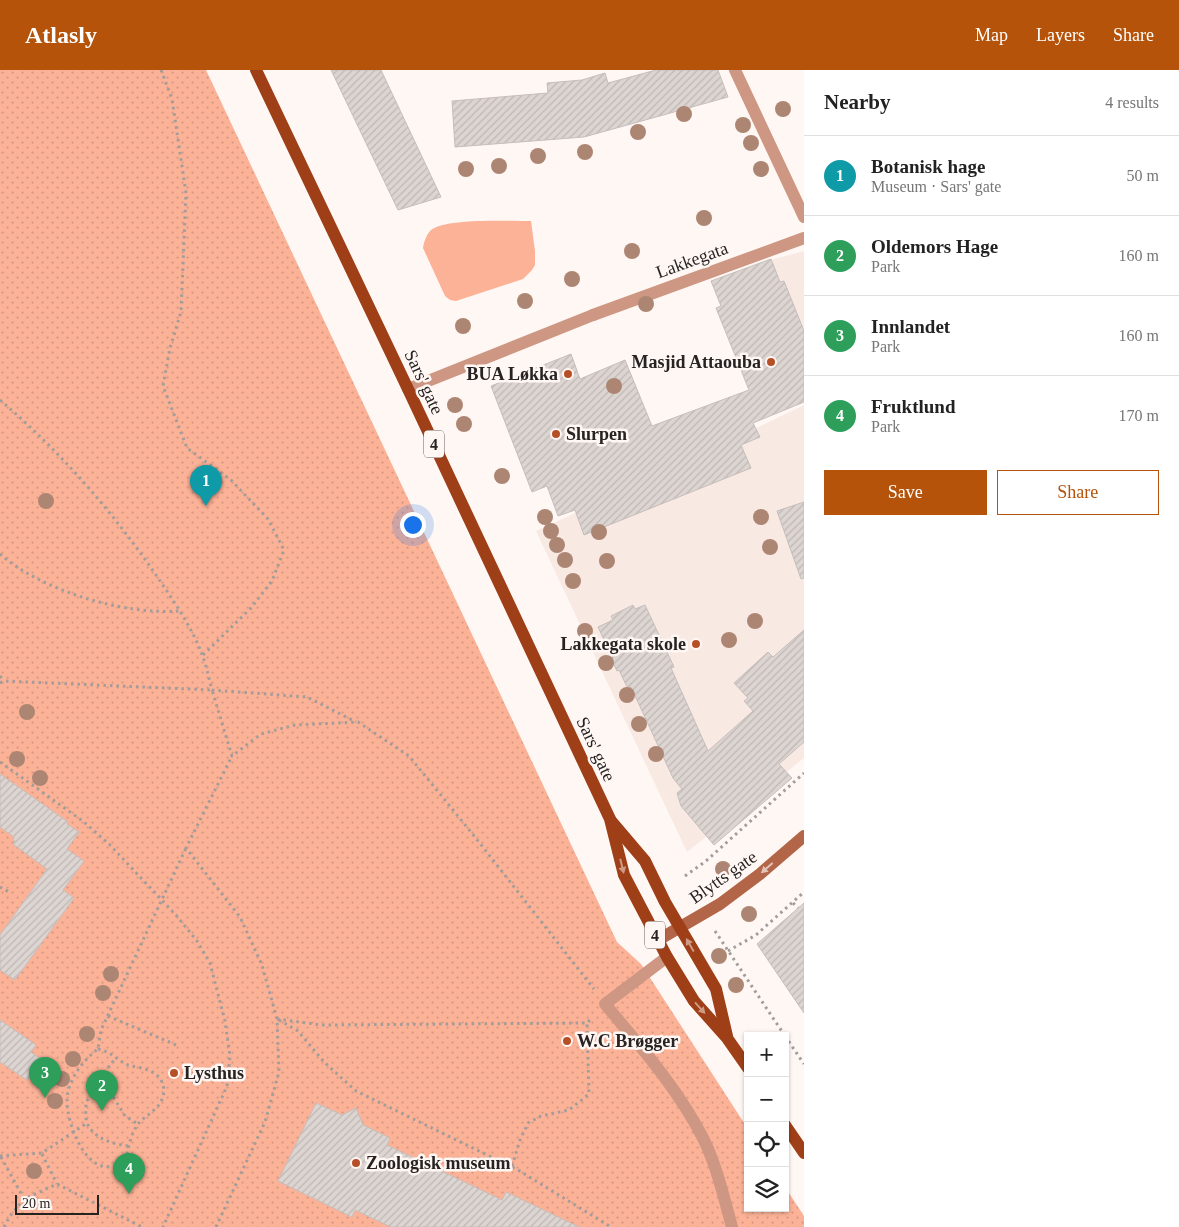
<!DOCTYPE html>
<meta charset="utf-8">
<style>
:root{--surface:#fff;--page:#f2f2f2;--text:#222;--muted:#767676;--line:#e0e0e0;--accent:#b45309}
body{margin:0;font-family:"Times New Roman",serif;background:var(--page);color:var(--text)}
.controls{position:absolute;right:15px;bottom:15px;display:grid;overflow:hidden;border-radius:0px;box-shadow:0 1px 4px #0004}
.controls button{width:45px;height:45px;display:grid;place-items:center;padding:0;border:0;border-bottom:1px solid var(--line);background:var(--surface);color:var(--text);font:25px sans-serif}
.scale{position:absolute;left:15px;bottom:12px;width:84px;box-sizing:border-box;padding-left:5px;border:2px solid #262322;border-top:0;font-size:14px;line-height:18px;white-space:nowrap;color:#262322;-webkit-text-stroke:4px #fff7f4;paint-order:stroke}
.you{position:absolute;left:412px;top:454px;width:18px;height:18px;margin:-12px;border:4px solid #fff;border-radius:50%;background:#1a73e8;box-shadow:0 0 0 8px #1a73e833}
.badge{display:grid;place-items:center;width:32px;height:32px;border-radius:50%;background:var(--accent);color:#fff;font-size:16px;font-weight:700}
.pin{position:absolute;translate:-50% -41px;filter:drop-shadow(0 1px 2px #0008)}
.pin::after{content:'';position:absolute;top:26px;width:18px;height:15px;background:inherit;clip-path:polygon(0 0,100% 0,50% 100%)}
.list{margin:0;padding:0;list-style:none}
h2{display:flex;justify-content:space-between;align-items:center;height:65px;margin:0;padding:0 20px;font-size:21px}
h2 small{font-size:16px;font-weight:400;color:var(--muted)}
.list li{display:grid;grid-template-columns:32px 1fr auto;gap:15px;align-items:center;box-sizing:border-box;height:80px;padding:0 20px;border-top:1px solid var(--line)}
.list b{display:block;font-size:19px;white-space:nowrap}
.list p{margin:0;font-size:16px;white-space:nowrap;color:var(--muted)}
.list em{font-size:16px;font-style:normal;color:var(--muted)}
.actions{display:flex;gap:10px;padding:15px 20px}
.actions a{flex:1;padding:11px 0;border:1px solid var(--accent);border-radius:0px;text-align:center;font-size:18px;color:var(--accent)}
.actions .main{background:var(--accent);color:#fff}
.icon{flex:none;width:28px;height:28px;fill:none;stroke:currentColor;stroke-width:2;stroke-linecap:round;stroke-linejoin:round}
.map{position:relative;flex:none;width:804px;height:1157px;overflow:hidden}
header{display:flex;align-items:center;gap:30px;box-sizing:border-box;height:70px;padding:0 25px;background:var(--accent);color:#fff}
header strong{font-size:24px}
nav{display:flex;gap:28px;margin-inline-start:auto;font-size:18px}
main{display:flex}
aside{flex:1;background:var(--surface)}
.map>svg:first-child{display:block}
.built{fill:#f9e9e3}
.garden{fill:url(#garden-dots)}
.pitch{fill:#fcb297}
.building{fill:url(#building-hatch);stroke:#c6bebc}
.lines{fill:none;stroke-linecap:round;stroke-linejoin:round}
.path{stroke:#a29c9a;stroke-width:3;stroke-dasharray:2.5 4;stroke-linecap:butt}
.lane{stroke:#cd9783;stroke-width:12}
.street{stroke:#cd9783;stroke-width:12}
.secondary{stroke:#b36548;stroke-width:12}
.primary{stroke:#9e3f17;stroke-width:12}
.tree{fill:#ad8573}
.oneway{fill:#ce9b86}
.oneway2{fill:#e4c4b8}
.poi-dot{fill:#b64f26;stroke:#fff7f4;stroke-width:2}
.labels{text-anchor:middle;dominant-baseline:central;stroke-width:5;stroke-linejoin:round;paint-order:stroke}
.shield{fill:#fff7f4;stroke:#676361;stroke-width:1}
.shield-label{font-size:16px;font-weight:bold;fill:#262322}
.street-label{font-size:18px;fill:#262322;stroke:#fff7f4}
.poi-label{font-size:18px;font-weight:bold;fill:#262322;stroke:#fff7f4;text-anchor:start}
</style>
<header>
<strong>Atlasly</strong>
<nav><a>Map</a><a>Layers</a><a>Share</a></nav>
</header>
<main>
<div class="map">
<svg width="804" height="1157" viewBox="0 0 804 1157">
<defs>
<pattern id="garden-dots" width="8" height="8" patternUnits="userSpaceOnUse" patternTransform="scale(1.25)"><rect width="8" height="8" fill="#fcb297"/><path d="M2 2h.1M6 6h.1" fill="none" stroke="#d89982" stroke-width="1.8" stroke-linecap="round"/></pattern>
<pattern id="building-hatch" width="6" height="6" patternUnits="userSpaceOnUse" patternTransform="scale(1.25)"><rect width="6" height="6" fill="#ddd5d2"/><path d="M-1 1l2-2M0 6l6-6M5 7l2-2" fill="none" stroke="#beb7b4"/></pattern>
</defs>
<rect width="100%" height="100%" fill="#fff7f4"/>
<g class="built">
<path d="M804,181v101l-37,-91z"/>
<path d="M804,335v353l-117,94 -151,-321 118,-54z"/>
</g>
<path class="garden" d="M0,0h206l411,872 24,22 107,165v79h37v-21l19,29v11h-804z"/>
<path class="pitch" d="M531,151l4,30v14l-3,5 -9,9 -67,22 -6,-1 -5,-4 -22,-48c1,-6 3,-13 8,-18 14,-12 78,-9 100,-9z"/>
<g class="building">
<path d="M331,0h50l60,127 -43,13z"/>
<path d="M656,0h62l10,27 -144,40 -129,10 -3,-46 96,-8 -1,-10 35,-3 23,-7 3,10z"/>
<path d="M771,189l9,23 4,-1 20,50v71l-51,21 7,14 -19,8 10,23 -167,67 -9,-25 -17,6 -11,-30 -15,6 -41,-106 80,-32 9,25 45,-19 27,66 97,-36 -33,-82 5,-2 -10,-25z"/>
<path d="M804,432v76l-3,1 -24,-68z"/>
<path d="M633,535l2,4 10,-4 29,62 -3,1 37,83 45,-40 -9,-10 4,-3 -14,-15 34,-31 5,5 31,-27v112l-25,22 13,14 -78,67 -33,-39 -4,-13 5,-4 -9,-11 -42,-91 -3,2 -9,-19 -2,1 -12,-25h2l-9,-19 15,-7 -2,-4z"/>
<path d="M0,704l68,48 -1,2 12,8 -12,17 17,12 -21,29 11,8 -59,82 -15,-10v-35l47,-66 -34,-25 2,-3 -2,-1 1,-3 -14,-10z"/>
<path d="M804,833v110l-47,-69z"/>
<path d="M0,950l36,25 -5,7 10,7 -14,21 -27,-18z"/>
<path d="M316,1033l26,12 14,-7 7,17 27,13 -3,7 115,55 4,-8 73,35h-188l-36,-17 -3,7 -74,-36z"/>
</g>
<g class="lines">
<g class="path">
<path d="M161,0l11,29 14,94 -5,119 -11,36 -7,38 24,62 44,32 37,39 16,31 -12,31 -22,28 -48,47"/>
<path d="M0,330c61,52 113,112 158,178 17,25 35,51 45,79 4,11 6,22 9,33l95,7 49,25"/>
<path d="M0,484c42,37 124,61 179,57"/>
<path d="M0,606l4,5"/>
<path d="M0,613l4,-2 208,9 20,66 29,-22 34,-9 63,-3 51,34 66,81 119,152"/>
<path d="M0,692l84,60 25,22 67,71 21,26 13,22 15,58 5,35 -3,30 -64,141"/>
<path d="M685,806l21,-15 98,-88"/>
<path d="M0,817l9,5"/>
<path d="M793,833l5,5"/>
<path d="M715,861l70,105"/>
<path d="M728,881l28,-16 48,-43"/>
<path d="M108,946l68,29"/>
<path d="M277,949l45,6 265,-2 5,-5"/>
<path d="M279,950l19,11 26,31 32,29 162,79 93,57"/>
<path d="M785,966l19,28"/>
<path d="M98,979c12,2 19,11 30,16 7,2 16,3 22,6 15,6 18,23 8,35 -6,7 -14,11 -20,18 -8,11 -9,24 -13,36 -4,2 -7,5 -11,6 -29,8 -47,-43 -47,-65 0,-20 16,-41 31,-52l3,-19 85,-182"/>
<path d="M99,1015l8,-16 9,-11"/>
<path d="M128,1076c-15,-2 -34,-7 -41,-23 -2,-6 -1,-14 -1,-21l13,-17 15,13 11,18 13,8"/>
<path d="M42,1084l15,30"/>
<path d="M0,1086l42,-3 45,-30"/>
<path d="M1,1087l23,42 33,-15 85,43"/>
<path d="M512,1096l8,-26 8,-17 13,-7 28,-6 20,-16 -2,-71"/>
<path d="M4,1157l6,-11 14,-17"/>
<path d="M216,1157l49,-105 14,-50 -2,-53 -15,-54 -22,-48 -54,-69 46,-92"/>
</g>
<g class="lane">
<path d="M408,319l185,-74"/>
<path d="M667,887l-62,47c36,43 74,86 99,136 13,27 20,58 28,87"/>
</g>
<g class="street">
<path d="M735,0l69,147"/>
<path d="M593,245l211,-77"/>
</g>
<path class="secondary" d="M658,870l62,-36 40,-30 44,-38"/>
<g class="primary">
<path d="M256,0l152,319 202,430 14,56 43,82 27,44 33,37 21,30"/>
<path d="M611,751l34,40 20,41 51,87 11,47"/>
<path d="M785,1055l19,28"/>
</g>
</g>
<g class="tree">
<circle cx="783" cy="39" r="8"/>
<circle cx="684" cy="44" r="8"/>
<circle cx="743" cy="55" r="8"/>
<circle cx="638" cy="62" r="8"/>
<circle cx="751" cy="73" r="8"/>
<circle cx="585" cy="82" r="8"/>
<circle cx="538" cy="86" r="8"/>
<circle cx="499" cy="96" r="8"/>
<circle cx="466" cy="99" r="8"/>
<circle cx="761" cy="99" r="8"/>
<circle cx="704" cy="148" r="8"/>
<circle cx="632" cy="181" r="8"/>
<circle cx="572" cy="209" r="8"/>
<circle cx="525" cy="231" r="8"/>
<circle cx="646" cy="234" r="8"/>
<circle cx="463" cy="256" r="8"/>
<circle cx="614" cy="316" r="8"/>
<circle cx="455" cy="335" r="8"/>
<circle cx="464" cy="354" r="8"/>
<circle cx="502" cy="406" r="8"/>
<circle cx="46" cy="431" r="8"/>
<circle cx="545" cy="447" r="8"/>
<circle cx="761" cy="447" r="8"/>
<circle cx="551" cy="461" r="8"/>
<circle cx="599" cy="462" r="8"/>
<circle cx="557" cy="475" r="8"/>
<circle cx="770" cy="477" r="8"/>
<circle cx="565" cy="490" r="8"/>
<circle cx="607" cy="491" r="8"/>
<circle cx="573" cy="511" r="8"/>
<circle cx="755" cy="551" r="8"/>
<circle cx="585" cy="561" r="8"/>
<circle cx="729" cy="570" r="8"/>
<circle cx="606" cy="593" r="8"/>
<circle cx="627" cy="625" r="8"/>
<circle cx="27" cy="642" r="8"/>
<circle cx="639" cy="654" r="8"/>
<circle cx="656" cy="684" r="8"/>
<circle cx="17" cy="689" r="8"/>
<circle cx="40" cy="708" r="8"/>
<circle cx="723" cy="799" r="8"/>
<circle cx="749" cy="844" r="8"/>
<circle cx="719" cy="886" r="8"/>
<circle cx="111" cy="904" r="8"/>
<circle cx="736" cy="915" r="8"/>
<circle cx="103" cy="923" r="8"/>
<circle cx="87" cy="964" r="8"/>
<circle cx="73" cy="989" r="8"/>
<circle cx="62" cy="1009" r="8"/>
<circle cx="55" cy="1031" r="8"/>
<circle cx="34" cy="1101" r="8"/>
</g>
<defs><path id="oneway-solid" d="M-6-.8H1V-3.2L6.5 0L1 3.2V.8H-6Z" transform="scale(1.25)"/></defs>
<g class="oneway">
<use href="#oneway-solid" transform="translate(622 796) rotate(76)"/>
<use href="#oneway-solid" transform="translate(690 875) rotate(-120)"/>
<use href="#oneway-solid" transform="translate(700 938) rotate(48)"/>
</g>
<use class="oneway2" href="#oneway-solid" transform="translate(767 798) rotate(139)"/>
<g class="poi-dot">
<circle cx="771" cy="292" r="5"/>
<circle cx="568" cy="304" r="5"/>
<circle cx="556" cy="364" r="5"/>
<circle cx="696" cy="574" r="5"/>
<circle cx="567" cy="971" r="5"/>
<circle cx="174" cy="1003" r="5"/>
<circle cx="356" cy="1093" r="5"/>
</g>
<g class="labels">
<g class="shield">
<rect x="424" y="360.5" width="20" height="27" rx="4"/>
<rect x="645" y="851.5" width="20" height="27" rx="4"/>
</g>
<g class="shield-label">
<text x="434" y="374">4</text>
<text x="655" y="865">4</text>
</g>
<g class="street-label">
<text transform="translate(692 190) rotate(-20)">Lakkegata</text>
<text transform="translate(424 312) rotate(65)">Sars' gate</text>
<text transform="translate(596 679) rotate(65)">Sars' gate</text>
<text transform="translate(723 807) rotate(-35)">Blytts gate</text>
</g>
<g class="poi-label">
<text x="761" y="292" text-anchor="end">Masjid Attaouba</text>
<text x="558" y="304" text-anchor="end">BUA Løkka</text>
<text x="566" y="364">Slurpen</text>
<text x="686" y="574" text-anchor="end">Lakkegata skole</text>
<text x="577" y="971">W.C Brøgger</text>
<text x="184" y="1003">Lysthus</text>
<text x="366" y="1093">Zoologisk museum</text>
</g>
</g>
</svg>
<div class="controls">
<button>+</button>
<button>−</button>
<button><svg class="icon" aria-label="locate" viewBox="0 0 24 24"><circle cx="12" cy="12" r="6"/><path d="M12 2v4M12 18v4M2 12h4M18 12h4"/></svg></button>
<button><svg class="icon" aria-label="layers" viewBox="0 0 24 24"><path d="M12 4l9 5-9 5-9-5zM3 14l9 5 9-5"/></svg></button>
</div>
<div class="scale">20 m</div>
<div class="you"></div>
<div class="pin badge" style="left:206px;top:436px;background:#0f9aa8">1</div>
<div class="pin badge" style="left:102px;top:1041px;background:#2e9e5b">2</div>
<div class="pin badge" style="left:45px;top:1028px;background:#2e9e5b">3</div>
<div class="pin badge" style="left:129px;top:1124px;background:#2e9e5b">4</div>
</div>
<aside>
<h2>Nearby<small>4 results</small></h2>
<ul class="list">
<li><span class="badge" style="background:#0f9aa8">1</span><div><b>Botanisk hage</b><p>Museum · Sars' gate</p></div><em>50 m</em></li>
<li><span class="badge" style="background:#2e9e5b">2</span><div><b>Oldemors Hage</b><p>Park</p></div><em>160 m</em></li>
<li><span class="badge" style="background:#2e9e5b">3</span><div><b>Innlandet</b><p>Park</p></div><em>160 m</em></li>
<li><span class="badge" style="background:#2e9e5b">4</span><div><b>Fruktlund</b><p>Park</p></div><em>170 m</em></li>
</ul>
<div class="actions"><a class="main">Save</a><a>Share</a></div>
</aside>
</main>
